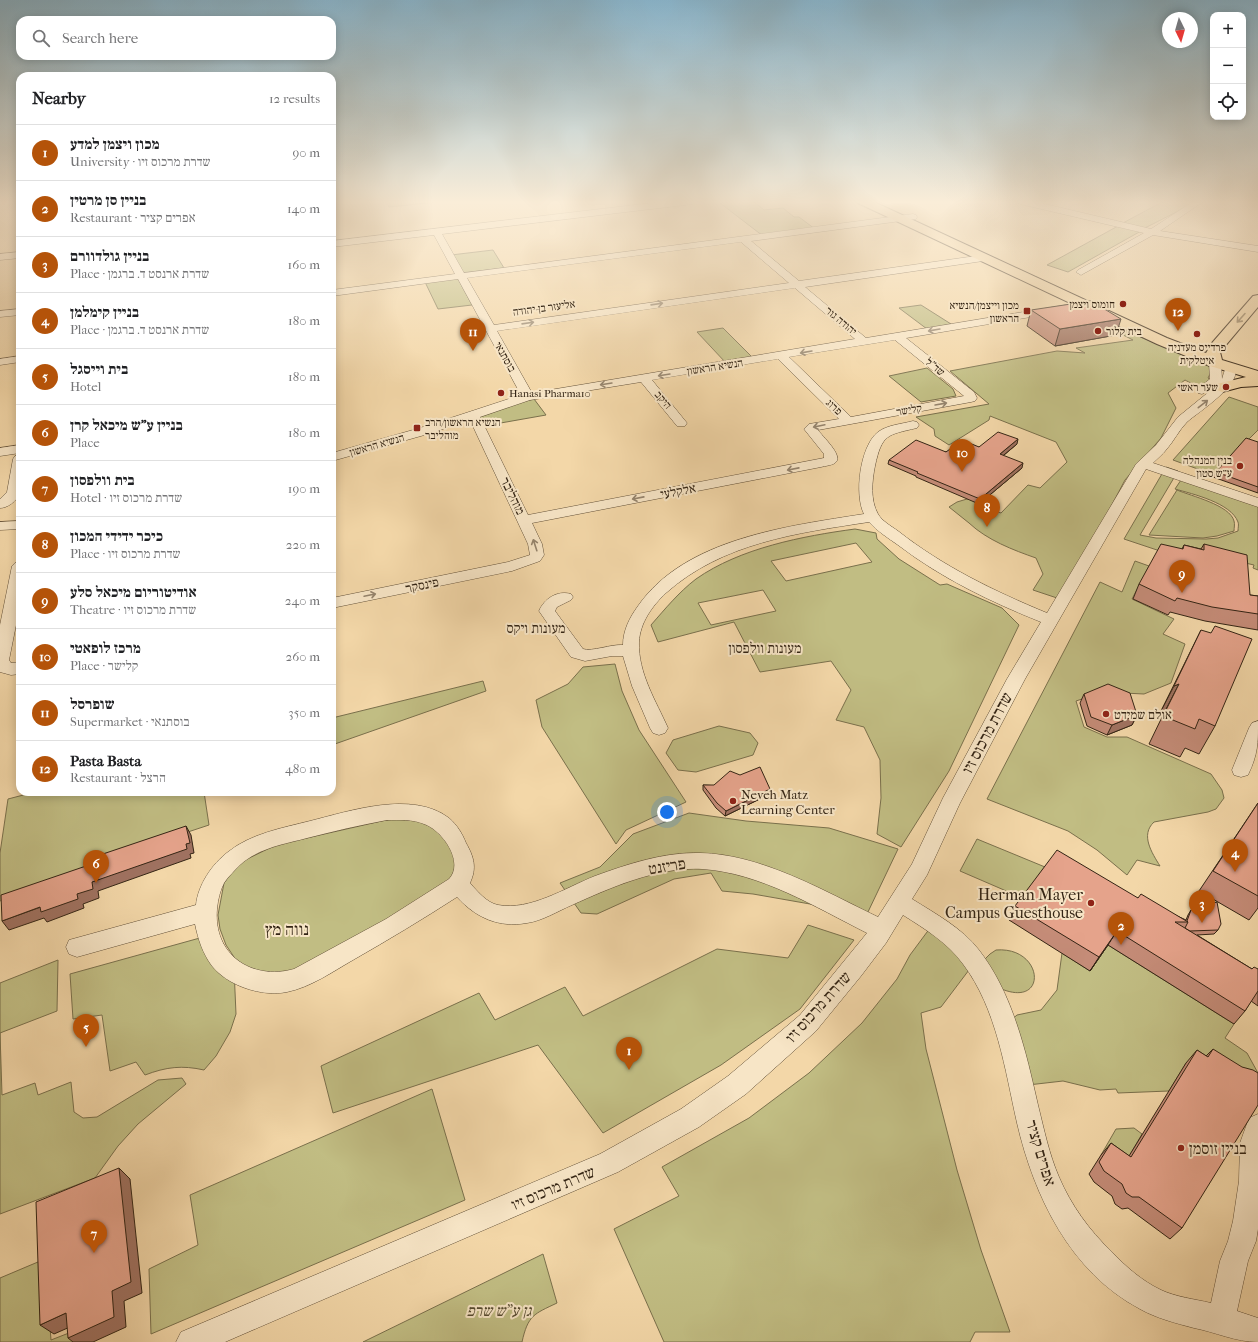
<!DOCTYPE html>
<meta charset="utf-8">
<style>
:root{--surface:#fff;--page:#f6f6f6;--text:#202124;--muted:#757577;--line:#e0e0e0;--accent:#b45309}
body{margin:0;font-family:"IM FELL French Canon","Frank Ruhl Libre",serif;background:var(--page);color:var(--text)}
.controls{position:absolute;right:12px;top:12px;display:grid;overflow:hidden;border-radius:8px;box-shadow:0 2px 10px #0003}
.controls button{width:36px;height:36px;display:grid;place-items:center;padding:0;border:0;border-bottom:1px solid var(--line);background:var(--surface);color:var(--text);font:20px sans-serif}
.compass{position:absolute;left:1162px;top:12px;width:36px;height:36px;border-radius:50%;background:var(--surface);box-shadow:0 2px 10px #0003;rotate:175deg}
.you{position:absolute;left:667px;top:812px;width:14px;height:14px;margin:-10px;border:3px solid #fff;border-radius:50%;background:#1a73e8;box-shadow:0 0 0 6px #1a73e833}
.badge{display:grid;place-items:center;width:26px;height:26px;border-radius:50%;background:var(--accent);color:#fff;font-size:13px;font-weight:700}
.pin{position:absolute;translate:-50% -33px;filter:drop-shadow(0 1px 2px #0008)}
.pin::after{content:'';position:absolute;top:21px;width:14px;height:12px;background:inherit;clip-path:polygon(0 0,100% 0,50% 100%)}
.list{margin:0;padding:0;list-style:none}
h2{display:flex;justify-content:space-between;align-items:center;height:52px;margin:0;padding:0 16px;font-size:17px}
h2 small{font-size:13px;font-weight:400;color:var(--muted)}
.list li{display:grid;grid-template-columns:26px 1fr auto;gap:12px;align-items:center;box-sizing:border-box;height:56px;padding:0 16px;border-top:1px solid var(--line)}
.list b{display:block;font-size:15px;white-space:nowrap}
.list p{margin:0;font-size:13px;white-space:nowrap;color:var(--muted)}
.list em{font-size:13px;font-style:normal;color:var(--muted)}
.icon{flex:none;width:22px;height:22px;fill:none;stroke:currentColor;stroke-width:2;stroke-linecap:round;stroke-linejoin:round}
.map{position:relative;flex:none;width:1258px;height:1342px;overflow:hidden}
.search{position:absolute;background:var(--surface);box-shadow:0 2px 10px #0003;left:16px;top:16px;width:320px;height:44px;display:flex;align-items:center;gap:10px;box-sizing:border-box;padding:0 14px;border-radius:12px;color:var(--muted);font-size:15px}
.panel{position:absolute;background:var(--surface);box-shadow:0 2px 10px #0003;left:16px;top:72px;width:320px;height:724px;border-radius:12px}
.map>svg:first-child{display:block}
.green{fill:#c1bd83;stroke:#7a704c;fill-rule:evenodd}
.lines{fill:none;stroke-linecap:round;stroke-linejoin:round}
.minor-casing{stroke:#635139;stroke-width:1}
.major-casing{stroke:#332414;stroke-width:2}
.minor{fill:#f7e5c6;fill-rule:evenodd}
.major{fill:#f3d7a8;fill-rule:evenodd}
.wall{fill:#c58c78;stroke:#332414}
.shaded-wall{fill:#a07261;stroke:#332414}
.building{fill:#e5a38b;stroke:#332414}
.oneway{stroke:#95846d}
.oneway2{stroke:#937e5e}
.poi-dot{fill:#8f2418;stroke:#f7e5c6;stroke-width:1.5}
.labels{text-anchor:middle;dominant-baseline:central;stroke-width:4;stroke-linejoin:round;paint-order:stroke}
.far-poi-label{font-size:11px;fill:#332414;stroke:#f7e5c6;text-anchor:end}
.far-street-label{font-size:11px;fill:#332414;stroke:#f7e5c6}
.street-label{font-size:13px;fill:#332414;stroke:#f7e5c6}
.poi-label{font-size:13px;fill:#332414;stroke:#f7e5c6;text-anchor:start}
.neighbourhood-label{font-size:14px;fill:#332414;stroke:#f7e5c6}
.near-street-label{font-size:16px;fill:#332414;stroke:#f7e5c6}
.near-poi-label{font-size:16px;fill:#332414;stroke:#f7e5c6;text-anchor:end}
.near-park-label{font-size:16px;font-style:italic;fill:#564a30;stroke:#f7e5c6}
.near-neighbourhood-label{font-size:17px;fill:#332414;stroke:#f7e5c6}
</style>
<div class="map">
<svg width="1258" height="1342" viewBox="0 0 1258 1342">
<rect width="100%" height="100%" fill="#f3d7a8"/>
<filter id="stains"><feTurbulence type="fractalNoise" baseFrequency=".005" numOctaves="4"/><feColorMatrix values="0 0 0 0 .2 0 0 0 0 .09 0 0 0 0 .02 0 0 0 .5 -.17"/></filter>
<radialGradient id="worn" r=".72"><stop offset=".6" stop-color="#630" stop-opacity="0"/><stop offset="1" stop-color="#630" stop-opacity=".3"/></radialGradient>
<g class="green">
<path d="M386,201h52v1l-49,5z"/>
<path d="M730,201h23l11,9 19,-2 11,9h5l16,12 -52,7 -43,-33z"/>
<path d="M1164,201h19l9,3 -49,25 -22,-5z"/>
<path d="M1118,226l23,5 -73,41 -21,-7z"/>
<path d="M493,250l11,18 -43,5 -10,-18z"/>
<path d="M457,277l15,28 -34,4 -13,-27z"/>
<path d="M921,305l30,19 -24,5 -28,-21z"/>
<path d="M1085,313l128,55 -5,10 4,3c-9,8 -18,4 -27,-1l-17,13 8,15 -15,30 -36,42 -18,34 -41,87 -33,-11 10,-16 -7,-16c-23,-8 -49,-18 -67,-35 -7,-5 -13,-11 -20,-16l8,-5 10,-3 12,1 11,9 11,4 27,-28 12,3 27,-26 -11,-20 -66,-26 -1,4 -40,25 -14,-9 -1,-7 -18,-12 73,-13 -39,-33 107,-20 28,2 -9,-5 57,-8 -51,-26z"/>
<path d="M723,328l30,30 -27,5 -29,-31z"/>
<path d="M927,368l26,21 3,7 -35,6 -32,-26z"/>
<path d="M1229,397l29,10v23l-26,26 -15,20 -44,-16z"/>
<path d="M534,399l12,16 -68,12 -4,-8 47,-17z"/>
<path d="M1166,467l12,4 -38,64 16,3 50,1 12,-1 20,-7c0,-3 1,-7 0,-9 -7,-19 -45,-28 -63,-33l10,-15 73,26v70l-5,-2 1,-3 -48,-11 -31,2 -51,-17z"/>
<path d="M1177,490c14,6 53,15 57,31 1,3 0,7 0,10l-17,5 -14,2 -54,-3z"/>
<path d="M855,529l21,4 1,6 22,20 41,26 7,-1 55,24 17,17 -70,146 -48,76 -24,-13 4,-36 -1,-38 -16,-33 -28,-7 15,-30 -20,-29 -71,11 -26,-50 -76,20 -7,-17c14,-16 28,-33 45,-46 44,-31 107,-43 159,-50zM856,543l16,19 -86,19 -15,-20zM763,590l13,21 -65,14 -13,-22z"/>
<path d="M1135,561l14,5 -17,33 42,20 -11,15 22,10 -14,39 -27,11 -41,-2 -27,9 8,26 23,10h20l84,37 11,16 2,8 -8,11 -8,3 -54,10c-14,13 -2,31 6,44l-23,-6 -10,15 -30,-25 -29,-19 -81,-32 113,-217 22,10z"/>
<path d="M615,664l7,27 17,39 47,72 -60,28 -10,14 -74,-117 -6,-27 32,-16 15,-17z"/>
<path d="M483,681l3,10 -154,54v-27z"/>
<path d="M719,726l31,7 8,10 -5,12 -57,17 -18,-2 -12,-17 7,-13z"/>
<path d="M35,792h169l5,33 -121,40v6l-88,30v-48l8,-54z"/>
<path d="M689,813l57,8 83,7 69,21 -31,65 -114,-20 -31,-3 -11,-18 -37,6 -77,35 -16,-1 -21,-30 40,-16 33,-33z"/>
<path d="M403,818h11l25,10 19,30 -2,19 -142,87 -26,10 -39,-3 -13,-11 -10,-15 -6,-16 -2,-14 6,-32 8,-12 11,-10 33,-16 110,-25z"/>
<path d="M977,839l68,28 -24,33 -17,-10 -44,-19z"/>
<path d="M933,924l42,38 -34,45 -20,6 5,36 31,121 24,80 29,82h-35l-5,10h-306l-50,-113 65,-33 -17,-29 87,-49 60,-45 53,-50 35,-44 13,-24z"/>
<path d="M808,925l46,15 -54,69 -79,56 -118,68 -65,-88 -205,68 -12,-47 158,-73 16,27 70,-33 18,29 134,-67 71,9z"/>
<path d="M207,936l27,33 2,45 -6,18 -14,24 -12,14c-22,-5 -38,-3 -59,5l-9,-13 -26,9 -8,-56 -29,4 -3,-45z"/>
<path d="M1108,945l126,79 -9,14 22,15 11,20v21l-72,-31 -17,28 -51,2 -2,-4 -16,1 -37,-9 -35,4 -18,-64 7,-6 24,-5 16,-20 5,-37 28,18z"/>
<path d="M996,950c49,-4 53,62 1,37l-12,-28 5,-5z"/>
<path d="M58,960l-1,51 -57,22 2,62 33,-12 3,12 33,-13 3,30 9,6 14,-1 61,-37 24,-2 4,6 -48,40 -20,22 -23,32 -95,36v-231z"/>
<path d="M432,1089l33,111 -314,134 -2,-65 49,-24 -8,-50z"/>
<path d="M1134,1128l8,6 -11,19 -7,19 -23,-17 15,-26z"/>
<path d="M543,1254l14,49c-23,11 -29,12 -35,39h-159z"/>
<path d="M45,1259l6,81 23,-9v11h-74v-64z"/>
</g>
<g class="lines">
<defs>
<g id="minor">
<path d="M669,201h28l-4,3 -251,30 22,39 449,-59 3,1 1,2 -1,2 -165,22 48,40 184,-26 5,3 -5,3 -178,26 61,51 224,-37h14l5,3 -5,3h-14l-184,31 68,54 3,6 -2,3 -4,1 -153,28c4,6 25,25 18,32 -2,3 -11,4 -15,5l-289,56 10,21 2,11 -4,6 -28,10 -180,37v-10l176,-36 22,-7 -2,-11 -58,-124 -42,14 -96,27v-8l88,-25 101,-33 -63,-116 -126,17v-6l123,-16 -21,-39 -102,12v-6zM741,242l48,41 -295,42 -27,-47zM795,288l60,51 -323,54 -35,-62zM895,340l69,56 -113,21 -62,-60zM778,359l61,60 -30,5 -5,5 20,25v4l-296,57 -48,-98 50,-17 111,-18 36,44h8l2,-3 -35,-43z"/>
<path d="M1016,201h16l119,28 43,-28h10l-44,30 98,15v6l-105,-17 -72,40 -5,-3 2,-2 66,-37 -124,-29z"/>
<path d="M20,252v6l-20,2v-6z"/>
<path d="M20,309v6l-20,2v-6z"/>
<path d="M20,356v6l-20,3v-6z"/>
<path d="M1215,360l4,1 2,2 1,16 4,-13h8c11,17 -36,46 -47,56 -8,8 -13,19 -21,28 -3,4 -8,8 -13,13l105,35v9l-112,-38 -121,210 -65,124 -33,72 -15,24c24,15 50,29 67,51 34,44 47,102 59,155 6,24 11,49 21,72 12,28 30,53 52,74 14,15 31,30 50,39 15,7 33,9 50,13l9,-42 8,-20 5,-20 6,-40 1,-38 9,-25 9,-4v115l-2,12 -8,20 -11,50 21,7v24c-22,0 -43,-10 -64,-14 -19,-5 -38,-10 -54,-19 -70,-37 -106,-113 -123,-186 -12,-53 -20,-114 -54,-159 -15,-21 -38,-35 -60,-49l-17,28 -25,33 -45,55 -70,63 -47,33 -81,45 -393,170h-49l5,-10 419,-178 81,-45 47,-33 72,-61 67,-82c-52,-26 -106,-60 -165,-64 -45,-2 -90,18 -130,36 -14,6 -30,16 -45,18 -28,5 -51,-5 -70,-26 -34,22 -69,43 -104,63 -21,12 -42,27 -66,32 -25,5 -59,-6 -75,-26 -9,-12 -14,-27 -17,-42l-118,33 -8,-3 -3,-7 3,-7 127,-35c2,-20 16,-41 32,-53 22,-18 54,-24 82,-31 40,-10 102,-31 139,-3 8,7 13,15 17,25 8,14 11,25 4,40 7,8 17,20 28,22 32,6 67,-17 97,-29 33,-12 69,-24 105,-23 61,1 124,38 178,64l34,-53 31,-66 64,-119 34,-57c-50,-20 -100,-44 -143,-77 -10,-7 -21,-14 -29,-23 -72,11 -147,21 -203,71 -14,13 -26,30 -27,49 -1,31 17,59 29,86l-3,5 -6,2 -6,-2 -3,-5 -18,-42 -9,-30h-11l-27,5 -14,-4 -32,-46c5,-12 18,-21 32,-17l2,3 -2,3 -14,7 -2,4 28,38c9,3 28,-5 40,-4 0,-15 7,-28 15,-39 47,-68 151,-80 226,-92 -10,-19 -4,-68 14,-82 9,-7 24,-8 35,-11l4,1 2,3 -2,3c-30,7 -35,6 -42,38 -3,15 -5,34 3,48 4,7 13,12 20,17 46,36 96,60 149,82l89,-149 20,-19 22,-28 38,-31 -14,8 -4,-1 -2,-3 14,-11 -1,-16 2,-2zM387,820c12,0 26,-1 37,4 18,6 41,38 25,55l-63,40 -92,50c-43,12 -81,-15 -77,-60 1,-10 3,-18 7,-26 4,-6 11,-13 16,-18 18,-17 45,-21 67,-27 27,-7 53,-13 80,-18z"/>
<path d="M20,445v8l-20,3v-8z"/>
<path d="M20,455v39c-4,7 -12,14 -20,14v-9l7,-7 6,-33 2,-3z"/>
<path d="M20,521v8l-20,1v-8z"/>
<path d="M20,561v44l-11,55 2,3 9,-1v12l-9,1 -11,-3v-47l12,-59 3,-3z"/>
<path d="M1258,721c0,23 0,33 -10,54l-7,2 -7,-2 -2,-5 17,-42 3,-5z"/>
</g>
<path id="major" d="M857,201h15l295,137 39,15 6,-10 41,-47 5,-1v12l-38,45 2,8 36,11v15l-17,1 -19,5 -5,-2 -3,-3 3,-3 29,-7 -36,-11 -53,-22 -299,-141z"/>
</defs>
<use href="#minor" class="minor-casing"/>
<use href="#major" class="major-casing"/>
<use href="#minor" class="minor"/>
<use href="#major" class="major"/>
</g>
<g class="wall">
<path d="M1031,310l85,25 -61,11 -28,-20z"/>
<path d="M1258,442v51l-45,-16 3,-5z"/>
<path d="M1017,444l-14,12 19,12 -43,36 -63,-27v-1l-28,-12 1,-4 90,-13z"/>
<path d="M1204,544l46,51 8,1v34l-53,-9 -35,-9 -2,3 -35,-16 6,-15 43,-35 2,-4 17,4z"/>
<path d="M1201,630l14,96 -16,28 -14,-6 -5,9 -31,-13 15,-31 -5,2z"/>
<path d="M1084,694l53,21 -5,10 -25,10 -20,-9 -7,-23z"/>
<path d="M703,785l67,4v5l-45,22 -9,-8 -13,-18z"/>
<path d="M1258,803v105l-9,12 -50,-29z"/>
<path d="M1138,898l48,22 2,-5 3,-5 27,20 -4,4 -17,1 55,34h6v37l-7,-5 -6,10 -11,13 -126,-79 -18,26 -81,-51 6,-14z"/>
<path d="M1213,1049l-31,179 -12,11 -42,-31 -6,1 -7,-5 -3,-8 -18,-14 -5,-8 12,-19 10,-12 18,13 57,-93 11,-13 9,6z"/>
</g>
<g class="shaded-wall">
<path d="M1121,319l-5,16 -61,11 5,-17z"/>
<path d="M1018,439l-1,5 -18,15 1,-5z"/>
<path d="M1023,463l-1,5 -43,36 1,-5z"/>
<path d="M1179,684l-15,29 -5,2 15,-29z"/>
<path d="M1137,715l-5,10 -25,10 5,-10z"/>
<path d="M770,789v5l-45,22 1,-5z"/>
<path d="M186,826l5,9 3,18 -4,1 1,4 -93,33 1,7 -16,6 1,4 -37,14 -3,-4 -35,12 -7,-9 75,-27 15,-12 94,-38z"/>
<path d="M1117,931l-9,14 -18,26 9,-14z"/>
<path d="M119,1168l11,11 12,114 -18,8 2,26 -33,15h-20l-5,-4 44,-47z"/>
<path d="M66,1313l13,10 -25,11 -14,-9z"/>
</g>
<g class="building">
<path d="M1091,301l30,18 -61,10 -29,-19z"/>
<path d="M998,432l20,7 -18,15 23,9 -43,36 -63,-26 1,-1 -29,-12 27,-20 30,12 16,-12 17,7z"/>
<path d="M1246,438l12,4v45l-42,-15z"/>
<path d="M1161,544l22,5 1,-4 20,5v-6l43,11 3,40 8,1v18l-46,-7 -35,-9 -2,3 -36,-17z"/>
<path d="M1215,626l37,13 -37,87 -16,-7 -4,10 -32,-13 16,-32 -5,2 27,-56 10,3z"/>
<path d="M1108,684l22,9 7,22 -25,10 -21,-8 -7,-23z"/>
<path d="M760,767l10,22 -44,22 -9,-8 -14,-18h11l16,-14 10,4z"/>
<path d="M1258,803v93l-45,-25z"/>
<path d="M186,826l4,17 -4,1 1,5 -95,33 1,7 -16,5 1,5 -37,13 -1,-5 -38,14 -1,-26 88,-30 -1,-6z"/>
<path d="M1057,850l81,48 3,-4 47,28h-13l77,47 2,-2 4,2v22l-13,20 -128,-80 -18,26 -84,-51z"/>
<path d="M1217,902l4,22 -3,6 -28,1 -5,-3 3,-6 -1,-1 4,-11 3,-2z"/>
<path d="M1213,1049l29,18 11,3 5,3v32l-76,123 -43,-31h-7l-6,-4 -4,-9 -18,-13 -5,-9 12,-19 20,14 66,-107 11,7z"/>
<path d="M119,1168l12,114 -19,9 2,26 -46,21 -2,-25 -26,12 -4,-123z"/>
</g>
<defs><path id="oneway-shaft" d="M-6 0H5M1.5-3L5.5 0L1.5 3" fill="none" stroke-width="1.6" stroke-linecap="round" stroke-linejoin="round"/></defs>
<g class="oneway">
<use href="#oneway-shaft" transform="translate(657 304) rotate(-8)"/>
<use href="#oneway-shaft" transform="translate(528 323) rotate(-8)"/>
<use href="#oneway-shaft" transform="translate(934 330) rotate(170)"/>
<use href="#oneway-shaft" transform="translate(806 352) rotate(170)"/>
<use href="#oneway-shaft" transform="translate(664 375) rotate(171)"/>
<use href="#oneway-shaft" transform="translate(606 384) rotate(171)"/>
<use href="#oneway-shaft" transform="translate(941 404) rotate(-10)"/>
<use href="#oneway-shaft" transform="translate(1203 404) rotate(-38)"/>
<use href="#oneway-shaft" transform="translate(819 426) rotate(168)"/>
<use href="#oneway-shaft" transform="translate(793 469) rotate(169)"/>
<use href="#oneway-shaft" transform="translate(638 498) rotate(169)"/>
<use href="#oneway-shaft" transform="translate(535 545) rotate(-108)"/>
<use href="#oneway-shaft" transform="translate(370 595) rotate(-12)"/>
</g>
<use class="oneway2" href="#oneway-shaft" transform="translate(1241 318) rotate(132)"/>
<linearGradient id="sky" x2="0" y2="1"><stop stop-color="#89b6ce"/><stop offset="0.52" stop-color="#faedd8"/><stop offset="1" stop-color="#faedd8" stop-opacity="0"/></linearGradient>
<rect width="1258" height="389" fill="url(#sky)"/>
<g class="poi-dot">
<circle cx="1123" cy="304" r="4"/>
<rect x="1023" y="307" width="8" height="8" rx="2"/>
<circle cx="1098" cy="331" r="4"/>
<circle cx="1197" cy="334" r="4"/>
<circle cx="1226" cy="387" r="4"/>
<circle cx="501" cy="393" r="4"/>
<rect x="413" y="424" width="8" height="8" rx="2"/>
<circle cx="1240" cy="466" r="4"/>
<circle cx="1106" cy="714" r="4"/>
<circle cx="733" cy="801" r="4"/>
<circle cx="1091" cy="903" r="4"/>
<circle cx="1181" cy="1148" r="4"/>
</g>
<g class="labels">
<g class="far-poi-label">
<text x="1115" y="304">חומוס ויצמן</text>
<text x="1019" y="305">מכון וייצמן/הנשיא<tspan x="1019" dy="13">הראשון</tspan></text>
<text x="1106" y="331" text-anchor="start">בית קלור</text>
<text x="1197" y="347" text-anchor="middle">פרדייס מעדניה<tspan x="1197" dy="13">איטלקית</tspan></text>
<text x="1218" y="387">שער ראשי</text>
<text x="509" y="393" text-anchor="start">Hanasi Pharma10</text>
<text x="425" y="422" text-anchor="start">הנשיא הראשון/הרב<tspan x="425" dy="13">מוהליבר</tspan></text>
<text x="1232" y="460">בנין המנהלה<tspan x="1232" dy="13">ע"ש סטון</tspan></text>
</g>
<g class="far-street-label">
<text transform="translate(544 308) rotate(-8)">אליעזר בן-יהודה</text>
<text transform="translate(841 321) rotate(40)">יהודה גור</text>
<text transform="translate(505 357) rotate(61)">בוסתנאי</text>
<text transform="translate(715 367) rotate(-9)">הנשיא הראשון</text>
<text transform="translate(935 367) rotate(39)">שד"ל</text>
<text transform="translate(663 400) rotate(50)">היקב</text>
<text transform="translate(834 407) rotate(44)">פרוג</text>
<text transform="translate(909 410) rotate(-10)">קלישר</text>
<text transform="translate(377 445) rotate(-16)">הנשיא הראשון</text>
</g>
<g class="street-label">
<text transform="translate(678 491) rotate(-11)">אלקלעי</text>
<text transform="translate(513 496) rotate(64)">מוהליבר</text>
<text transform="translate(422 585) rotate(-12)">פינסקר</text>
</g>
<g class="poi-label">
<text x="1114" y="714">אולם שמידט</text>
<text x="741" y="794">Neveh Matz<tspan x="741" dy="15">Learning Center</tspan></text>
</g>
<g class="neighbourhood-label">
<text x="536" y="628">מעונות ויקס</text>
<text x="765" y="648">מעונות וולפסון</text>
</g>
<g class="near-street-label">
<text transform="translate(987 733) rotate(-62)">שדרת מרכוס זיו</text>
<text transform="translate(667 866) rotate(-9)">פריזנט</text>
<text transform="translate(818 1007) rotate(-48)">שדרת מרכוס זיו</text>
<text transform="translate(1041 1153) rotate(73)">אפרים קציר</text>
<text transform="translate(553 1188) rotate(-23)">שדרת מרכוס זיו</text>
</g>
<g class="near-poi-label">
<text x="1083" y="894">Herman Mayer<tspan x="1083" dy="18">Campus Guesthouse</tspan></text>
<text x="1189" y="1148" text-anchor="start">בניין זוסמן</text>
</g>
<g class="near-park-label">
<text x="499" y="1310">גן ע"ש שרפ</text>
</g>
<g class="near-neighbourhood-label">
<text x="287" y="929">נווה מץ</text>
</g>
</g>
<rect width="100%" height="100%" filter="url(#stains)"/>
<rect width="100%" height="100%" fill="url(#worn)"/>
</svg>
<div class="controls">
<button>+</button>
<button>−</button>
<button><svg class="icon" aria-label="locate" viewBox="0 0 24 24"><circle cx="12" cy="12" r="6"/><path d="M12 2v4M12 18v4M2 12h4M18 12h4"/></svg></button>
</div>
<svg class="compass" viewBox="-18 -18 36 36"><path d="M0-13l5 13h-10z" fill="#e53935"/><path d="M0 13l5-13h-10z" fill="#757577"/></svg>
<div class="you"></div>
<div class="pin badge" style="left:629px;top:1070px">1</div>
<div class="pin badge" style="left:1121px;top:945px">2</div>
<div class="pin badge" style="left:1202px;top:923px">3</div>
<div class="pin badge" style="left:1235px;top:872px">4</div>
<div class="pin badge" style="left:86px;top:1047px">5</div>
<div class="pin badge" style="left:96px;top:883px">6</div>
<div class="pin badge" style="left:94px;top:1253px">7</div>
<div class="pin badge" style="left:987px;top:527px">8</div>
<div class="pin badge" style="left:1182px;top:593px">9</div>
<div class="pin badge" style="left:962px;top:472px">10</div>
<div class="pin badge" style="left:473px;top:351px">11</div>
<div class="pin badge" style="left:1178px;top:331px">12</div>
<div class="search"><svg class="icon" aria-label="search" viewBox="0 0 24 24"><circle cx="10" cy="10" r="6"/><path d="M15 15l6 6"/></svg>Search here</div>
<section class="panel">
<h2>Nearby<small>12 results</small></h2>
<ul class="list">
<li><span class="badge">1</span><div><b>מכון ויצמן למדע</b><p>University · שדרת מרכוס זיו</p></div><em>90 m</em></li>
<li><span class="badge">2</span><div><b>בניין סן מרטין</b><p>Restaurant · אפרים קציר</p></div><em>140 m</em></li>
<li><span class="badge">3</span><div><b>בניין גולדוורם</b><p>Place · שדרת ארנסט ד. ברגמן</p></div><em>160 m</em></li>
<li><span class="badge">4</span><div><b>בניין קימלמן</b><p>Place · שדרת ארנסט ד. ברגמן</p></div><em>180 m</em></li>
<li><span class="badge">5</span><div><b>בית וייסגל</b><p>Hotel</p></div><em>180 m</em></li>
<li><span class="badge">6</span><div><b>בניין ע&quot;ש מיכאל קרן</b><p>Place</p></div><em>180 m</em></li>
<li><span class="badge">7</span><div><b>בית וולפסון</b><p>Hotel · שדרת מרכוס זיו</p></div><em>190 m</em></li>
<li><span class="badge">8</span><div><b>כיכר ידידי המכון</b><p>Place · שדרת מרכוס זיו</p></div><em>220 m</em></li>
<li><span class="badge">9</span><div><b>אודיטוריום מיכאל סלע</b><p>Theatre · שדרת מרכוס זיו</p></div><em>240 m</em></li>
<li><span class="badge">10</span><div><b>מרכז לופאטי</b><p>Place · קלישר</p></div><em>260 m</em></li>
<li><span class="badge">11</span><div><b>שופרסל</b><p>Supermarket · בוסתנאי</p></div><em>350 m</em></li>
<li><span class="badge">12</span><div><b>Pasta Basta</b><p>Restaurant · הרצל</p></div><em>480 m</em></li>
</ul>
</section>
</div>
